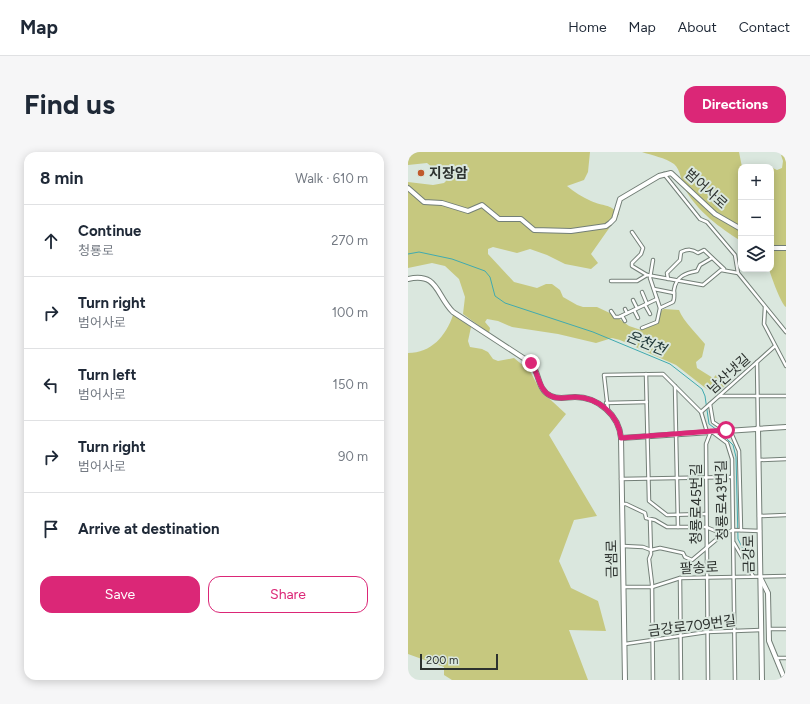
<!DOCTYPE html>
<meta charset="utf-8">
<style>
:root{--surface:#fff;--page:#f6f6f7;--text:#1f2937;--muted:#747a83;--line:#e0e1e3;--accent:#db2777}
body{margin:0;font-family:Figtree,"Noto Sans KR",sans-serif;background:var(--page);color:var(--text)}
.controls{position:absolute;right:12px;top:12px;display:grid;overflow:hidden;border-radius:8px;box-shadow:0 2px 10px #0003}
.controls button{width:36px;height:36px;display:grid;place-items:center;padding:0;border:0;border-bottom:1px solid var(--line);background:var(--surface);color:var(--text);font:20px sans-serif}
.scale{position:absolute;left:12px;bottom:10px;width:78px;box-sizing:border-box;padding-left:4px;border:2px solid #2d322f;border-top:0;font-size:11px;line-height:14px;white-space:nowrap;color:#2d322f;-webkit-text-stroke:3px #dae7de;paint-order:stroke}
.stop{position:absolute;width:12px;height:12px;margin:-9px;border:3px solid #db2777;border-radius:50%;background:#fff}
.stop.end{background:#db2777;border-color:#fff;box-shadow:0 1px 4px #0008}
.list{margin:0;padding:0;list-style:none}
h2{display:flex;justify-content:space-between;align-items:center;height:52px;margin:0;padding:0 16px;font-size:17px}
h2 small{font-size:13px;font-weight:400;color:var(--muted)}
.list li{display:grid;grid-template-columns:26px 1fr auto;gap:12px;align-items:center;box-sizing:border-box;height:72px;padding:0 16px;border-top:1px solid var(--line)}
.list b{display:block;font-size:15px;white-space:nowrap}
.list p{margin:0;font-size:13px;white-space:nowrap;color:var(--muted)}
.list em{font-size:13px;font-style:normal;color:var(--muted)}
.actions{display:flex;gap:8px;padding:12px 16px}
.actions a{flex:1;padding:9px 0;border:1px solid var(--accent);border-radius:12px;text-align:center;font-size:14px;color:var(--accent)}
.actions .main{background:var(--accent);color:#fff}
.icon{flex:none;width:22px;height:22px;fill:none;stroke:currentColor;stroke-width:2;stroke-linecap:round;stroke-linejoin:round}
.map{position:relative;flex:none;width:378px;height:528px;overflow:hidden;border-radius:12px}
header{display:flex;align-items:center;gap:24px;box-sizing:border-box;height:56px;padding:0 20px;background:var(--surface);border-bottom:1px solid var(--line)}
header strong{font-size:19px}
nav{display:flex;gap:22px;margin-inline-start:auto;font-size:14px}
.intro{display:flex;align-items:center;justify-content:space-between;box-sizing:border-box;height:96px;padding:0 24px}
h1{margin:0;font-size:28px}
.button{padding:10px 18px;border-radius:12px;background:var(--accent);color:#fff;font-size:14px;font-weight:700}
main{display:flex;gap:24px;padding:0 24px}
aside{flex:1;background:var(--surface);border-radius:12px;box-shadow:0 2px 10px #0003}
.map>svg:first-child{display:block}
.green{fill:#c6c87f}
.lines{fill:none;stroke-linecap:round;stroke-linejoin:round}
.stream{stroke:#40aab0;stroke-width:1}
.street-casing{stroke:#737f77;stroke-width:4.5}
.secondary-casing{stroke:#737f77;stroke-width:6}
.street{stroke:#fff;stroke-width:2.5}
.secondary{stroke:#fff;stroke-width:4}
.route{stroke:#db2777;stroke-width:5}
.poi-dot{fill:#c05a2d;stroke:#dae7de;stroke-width:1.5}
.labels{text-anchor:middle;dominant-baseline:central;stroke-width:4;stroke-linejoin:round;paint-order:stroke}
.poi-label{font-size:14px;font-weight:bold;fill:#2d322f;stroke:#dae7de;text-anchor:start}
.street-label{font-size:14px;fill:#2d322f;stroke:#dae7de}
.water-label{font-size:15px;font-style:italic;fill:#1d3536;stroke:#dae7de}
</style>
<header>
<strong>Map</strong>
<nav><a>Home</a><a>Map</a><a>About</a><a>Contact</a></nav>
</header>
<div class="intro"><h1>Find us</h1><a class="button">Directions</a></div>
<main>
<aside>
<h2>8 min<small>Walk · 610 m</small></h2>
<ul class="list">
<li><svg class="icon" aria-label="ahead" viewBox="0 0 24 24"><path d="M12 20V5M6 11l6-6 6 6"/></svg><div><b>Continue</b><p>청룡로</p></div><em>270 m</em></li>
<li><svg class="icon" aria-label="right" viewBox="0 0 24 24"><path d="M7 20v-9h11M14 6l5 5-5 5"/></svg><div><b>Turn right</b><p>범어사로</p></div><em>100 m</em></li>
<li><svg class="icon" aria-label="left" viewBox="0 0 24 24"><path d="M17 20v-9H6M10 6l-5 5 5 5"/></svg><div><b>Turn left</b><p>범어사로</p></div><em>150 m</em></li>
<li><svg class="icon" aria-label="right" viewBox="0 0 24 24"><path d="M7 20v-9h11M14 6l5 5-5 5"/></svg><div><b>Turn right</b><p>범어사로</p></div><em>90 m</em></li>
<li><svg class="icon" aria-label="arrive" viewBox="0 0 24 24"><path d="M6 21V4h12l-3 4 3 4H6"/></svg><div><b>Arrive at destination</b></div></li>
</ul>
<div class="actions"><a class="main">Save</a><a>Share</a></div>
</aside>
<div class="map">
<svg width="378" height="528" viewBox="0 0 378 528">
<rect width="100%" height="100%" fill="#dae7de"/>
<g class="green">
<path d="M0,0h182l-2,20 -4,8 -17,6c7,6 15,11 24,15 13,6 18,2 28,13l-28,40 7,9 -7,6 -26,-5 -18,-9 -17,-6 -13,4 -24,-6 -5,2v5l26,28 23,6 9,-4h6l8,6 3,7 14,8 6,2h14l17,8 15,11 12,4 16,-6 4,-13 3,-2 15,1c4,11 19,25 26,34l-3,13 -6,5 1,6 16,10 3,-3 11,9 -7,6h-12l-32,-25 -56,-25 -8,-2 -16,5 -38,-9 -46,-7 -14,-6 -11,-2 -2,3 5,6 -1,5 -26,-19 2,-17 -6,-18 -14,-13 -13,-3 -24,5v-86l25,3 11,-2 2,-2 -1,-3 -18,-15 -19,2z"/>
<path d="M234,0h97l3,15h-1v74c-21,-13 -44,-30 -56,-52 -4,-7 -4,-19 -11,-25 -8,-6 -23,-9 -32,-12z"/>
<path d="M373,3l5,1v151c-5,-3 -15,-31 -17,-38h2v-102h-12c6,-3 12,0 18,3l5,-2 1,-7z"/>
<path d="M45,163l18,12 -3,14 2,6 12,2 6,3 5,7 5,2 16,-3 16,13 10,19 26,24 -17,21 48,81 -23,4 -15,41 12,27 27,13 8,30 -37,-1 19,50h-136l-8,-5v-8l-36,-13v-301c23,0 38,-17 45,-38z"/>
</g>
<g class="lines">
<g class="stream">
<path d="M0,102l11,-2 33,7 33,12 5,6 5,19 10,7 88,29 77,32 32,25 3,7 4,28 8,6"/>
<path d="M313,281l12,12 3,12 2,82 14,28"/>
</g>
<defs>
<g id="street">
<path d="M256,22l36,45 7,3 28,33 3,18 48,59"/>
<path d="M224,80l11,16 -2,6 -9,9v3l15,9"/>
<path d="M260,127l-1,-6 13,-13 1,-8c7,-3 11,-3 17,1l6,-3 20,19"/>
<path d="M203,129h26l10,-6 56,10 18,-15 17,3"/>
<path d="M246,137l20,4"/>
<path d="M234,140l5,12"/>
<path d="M225,148l4,8"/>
<path d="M237,153l5,9"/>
<path d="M357,155l-1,17 22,42"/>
<path d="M252,156l13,-6c2,-4 1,-8 1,-12 2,-14 12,-17 23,-19l3,-6 12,-7"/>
<path d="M217,157l2,4"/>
<path d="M226,158l4,8"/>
<path d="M203,159l4,6h4l38,-18"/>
<path d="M214,164l3,5"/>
<path d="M234,176l15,-6 3,-14 -10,-30 3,-18"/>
<path d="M349,210l1,66"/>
<path d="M238,222l3,127 18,14 39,-1"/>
<path d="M267,234l3,141"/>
<path d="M311,244h67"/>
<path d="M198,251l41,-1"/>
<path d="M302,252l3,18 19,13 7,16 2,79"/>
<path d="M200,258l-4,-35 59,-1 38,38 6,20"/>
<path d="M293,260l74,-66"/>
<path d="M351,308l27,-1"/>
<path d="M213,327l111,-2"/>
<path d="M214,352h4l19,9 1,5 9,2 12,7h39l17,7 10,-4 27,1"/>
<path d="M351,364l27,-1"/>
<path d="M242,368l1,34 -2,5 3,25 1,96"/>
<path d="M326,391l19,33"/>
<path d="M215,394l20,1 8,3 9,-2 23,5 2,4 7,3 31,-26"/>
<path d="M272,426l1,102"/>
<path d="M216,435h28l28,-9 106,-2"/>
<path d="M361,477h17"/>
<path d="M217,492l82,-12 54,-2"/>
<path d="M369,506h9"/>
<path d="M300,528l-2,-236 5,-13 16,12 5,16 3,221"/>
</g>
<g id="secondary">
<path d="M0,36l16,14 18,1 26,8 14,-6 17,14h22l13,11 37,1 35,-5 4,-3 4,-4 6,-20 39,-23 12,-3 44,41 26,15"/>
<path d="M363,96h15"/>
<path d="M0,127c30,-7 28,16 45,33l78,51c9,10 6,27 20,33 8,4 16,1 24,1 23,0 44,18 46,41l4,242"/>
<path d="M350,276l4,252"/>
<path d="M213,286l165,-11"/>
<path d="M353,427l7,14 1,48 16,39"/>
</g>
</defs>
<use href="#street" class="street-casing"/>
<use href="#secondary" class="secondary-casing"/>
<use href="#street" class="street"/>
<use href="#secondary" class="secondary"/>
</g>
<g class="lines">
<path class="route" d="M123,211c8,10 7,27 20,33 8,4 16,1 24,1 23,0 44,18 46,41l105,-8"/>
</g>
<circle class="poi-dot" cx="13" cy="21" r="4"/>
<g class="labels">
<g class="poi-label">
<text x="21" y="21">지장암</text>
</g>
<g class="street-label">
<text transform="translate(298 37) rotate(42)">범어사로</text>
<text transform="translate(321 222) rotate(-42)">남산냇길</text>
<text transform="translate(314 348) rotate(-91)">청룡로43번길</text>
<text transform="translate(288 352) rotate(-90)">청룡로45번길</text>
<text transform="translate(341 402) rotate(-91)">금강로</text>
<text transform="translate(204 407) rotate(-91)">금샘로</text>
<text transform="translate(291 416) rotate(-3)">팔송로</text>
<text transform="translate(284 474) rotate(-7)">금강로709번길</text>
</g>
<g class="water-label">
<text transform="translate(238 191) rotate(22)">온천천</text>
</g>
</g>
</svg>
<div class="controls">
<button>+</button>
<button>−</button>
<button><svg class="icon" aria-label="layers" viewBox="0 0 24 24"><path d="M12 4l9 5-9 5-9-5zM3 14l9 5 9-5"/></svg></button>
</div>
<div class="scale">200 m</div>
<div class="stop" style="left:318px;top:278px"></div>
<div class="stop end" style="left:123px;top:211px"></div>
</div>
</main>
